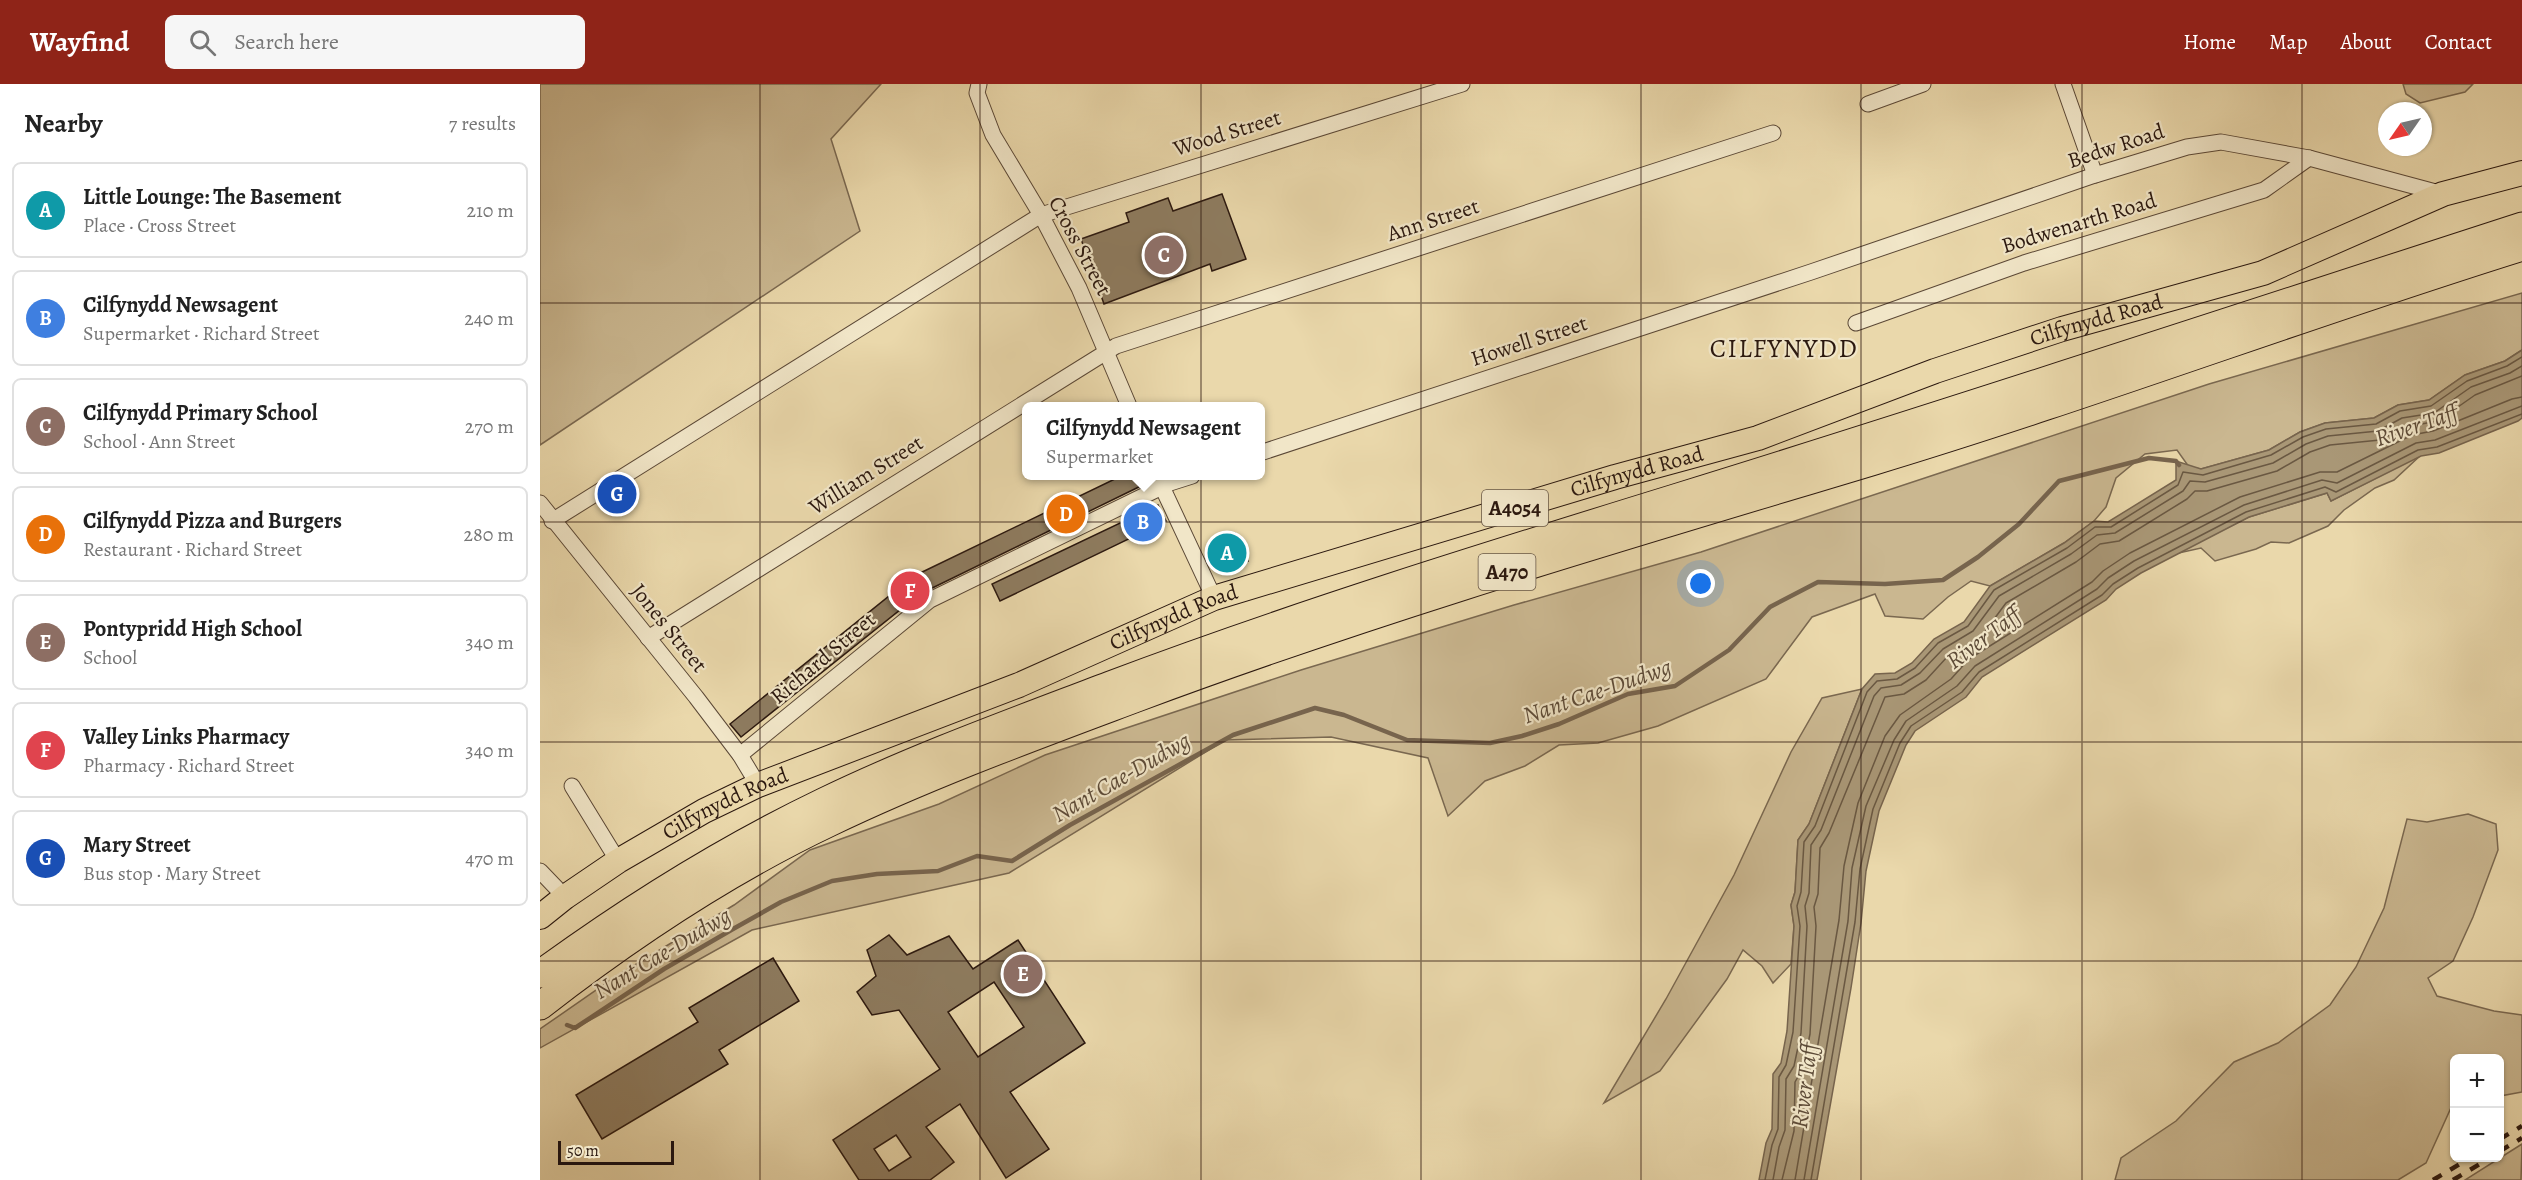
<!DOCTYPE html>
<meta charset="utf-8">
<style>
:root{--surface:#fff;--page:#f6f6f6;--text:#222;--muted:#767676;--line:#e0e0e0;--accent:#8f2418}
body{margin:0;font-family:Alegreya,serif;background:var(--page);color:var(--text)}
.controls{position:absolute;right:18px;bottom:18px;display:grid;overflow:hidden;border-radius:9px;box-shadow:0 2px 4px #0004}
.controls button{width:54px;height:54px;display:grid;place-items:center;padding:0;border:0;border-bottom:2px solid var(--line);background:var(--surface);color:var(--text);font:30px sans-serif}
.compass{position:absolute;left:1838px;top:18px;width:54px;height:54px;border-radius:50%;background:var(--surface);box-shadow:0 2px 4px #0004;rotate:236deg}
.scale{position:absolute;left:18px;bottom:15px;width:116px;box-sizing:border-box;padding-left:6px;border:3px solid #2b180f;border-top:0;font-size:16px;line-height:21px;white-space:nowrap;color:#2b180f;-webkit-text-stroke:4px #f1e6c8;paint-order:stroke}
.you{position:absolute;left:1161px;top:500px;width:21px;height:21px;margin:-15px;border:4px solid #fff;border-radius:50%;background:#1a73e8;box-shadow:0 0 0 9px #1a73e833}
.badge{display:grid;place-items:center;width:39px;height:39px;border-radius:50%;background:var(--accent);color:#fff;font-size:20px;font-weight:700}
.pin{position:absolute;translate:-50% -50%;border:3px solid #fff;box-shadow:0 2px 6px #0006}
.popup{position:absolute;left:482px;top:318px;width:243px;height:78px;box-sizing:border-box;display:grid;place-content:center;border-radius:9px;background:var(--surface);filter:drop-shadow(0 2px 4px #0005);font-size:20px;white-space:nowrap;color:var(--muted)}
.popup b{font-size:22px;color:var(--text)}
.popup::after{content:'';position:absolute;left:50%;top:100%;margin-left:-12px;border:12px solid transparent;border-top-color:var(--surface)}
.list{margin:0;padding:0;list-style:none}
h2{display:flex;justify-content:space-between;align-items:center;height:78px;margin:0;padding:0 24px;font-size:26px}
h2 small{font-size:20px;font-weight:400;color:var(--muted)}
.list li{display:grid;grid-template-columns:39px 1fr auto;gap:18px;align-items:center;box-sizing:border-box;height:96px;margin:0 12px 12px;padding:0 12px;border:2px solid var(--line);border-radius:9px}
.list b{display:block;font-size:22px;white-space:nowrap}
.list p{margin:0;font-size:20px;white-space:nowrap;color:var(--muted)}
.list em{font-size:20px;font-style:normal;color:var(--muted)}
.icon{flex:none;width:33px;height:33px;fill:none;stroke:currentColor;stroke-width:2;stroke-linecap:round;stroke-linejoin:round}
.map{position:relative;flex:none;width:1982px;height:1096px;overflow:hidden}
header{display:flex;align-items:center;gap:36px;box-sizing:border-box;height:84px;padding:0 30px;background:var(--accent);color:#fff}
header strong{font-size:28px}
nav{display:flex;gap:33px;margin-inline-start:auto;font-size:21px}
.search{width:420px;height:54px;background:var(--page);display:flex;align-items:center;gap:15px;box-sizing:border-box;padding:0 21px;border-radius:9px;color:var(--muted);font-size:22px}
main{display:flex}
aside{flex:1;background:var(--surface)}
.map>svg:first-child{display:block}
.green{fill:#cab790;stroke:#7a6850;stroke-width:1.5}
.water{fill:#a99776;stroke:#77644d;stroke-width:1.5}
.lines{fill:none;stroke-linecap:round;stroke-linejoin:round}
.shore{stroke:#6a5842;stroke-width:1.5}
.stream{stroke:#77644d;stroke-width:4.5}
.building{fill:#8e7c60;stroke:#2b180f;stroke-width:1.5;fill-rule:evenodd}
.street-casing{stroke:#5b4836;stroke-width:17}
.primary-casing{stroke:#2b180f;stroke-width:26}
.highway-casing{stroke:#2b180f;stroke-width:29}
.street{stroke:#f1e6c8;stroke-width:15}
.primary{stroke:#ead8ab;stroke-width:24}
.highway{stroke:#ead8ab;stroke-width:27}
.rail{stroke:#2b180f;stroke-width:4.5;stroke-dasharray:10 10;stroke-linecap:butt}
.grid{fill:none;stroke:#2b180f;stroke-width:1.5;stroke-opacity:0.55}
.labels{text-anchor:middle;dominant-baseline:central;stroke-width:4.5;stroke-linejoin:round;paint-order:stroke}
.shield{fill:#f1e6c8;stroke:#665646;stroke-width:1.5}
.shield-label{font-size:21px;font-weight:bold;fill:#2b180f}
.street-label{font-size:22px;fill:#2b180f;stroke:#f1e6c8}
.water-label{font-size:24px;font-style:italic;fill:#5d4b38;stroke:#f1e6c8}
.quarter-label{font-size:26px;letter-spacing:1.5px;fill:#2b180f;stroke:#f1e6c8}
</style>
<header>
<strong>Wayfind</strong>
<div class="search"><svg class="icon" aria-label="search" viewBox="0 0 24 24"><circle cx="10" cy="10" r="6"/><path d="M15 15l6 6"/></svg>Search here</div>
<nav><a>Home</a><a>Map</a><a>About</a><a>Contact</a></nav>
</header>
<main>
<aside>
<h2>Nearby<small>7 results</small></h2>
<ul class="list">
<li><span class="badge" style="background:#0f9aa8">A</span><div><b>Little Lounge: The Basement</b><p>Place · Cross Street</p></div><em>210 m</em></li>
<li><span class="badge" style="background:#3f7fe0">B</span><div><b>Cilfynydd Newsagent</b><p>Supermarket · Richard Street</p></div><em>240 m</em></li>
<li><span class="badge" style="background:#8d6e63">C</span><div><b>Cilfynydd Primary School</b><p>School · Ann Street</p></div><em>270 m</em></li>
<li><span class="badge" style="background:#e8710a">D</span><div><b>Cilfynydd Pizza and Burgers</b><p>Restaurant · Richard Street</p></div><em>280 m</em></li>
<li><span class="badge" style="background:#8d6e63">E</span><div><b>Pontypridd High School</b><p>School</p></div><em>340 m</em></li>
<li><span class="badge" style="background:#e0444e">F</span><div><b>Valley Links Pharmacy</b><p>Pharmacy · Richard Street</p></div><em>340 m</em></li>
<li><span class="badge" style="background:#1a4fb4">G</span><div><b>Mary Street</b><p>Bus stop · Mary Street</p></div><em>470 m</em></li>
</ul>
</aside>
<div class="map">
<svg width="1982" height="1096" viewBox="0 0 1982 1096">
<rect width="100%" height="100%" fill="#ead8ab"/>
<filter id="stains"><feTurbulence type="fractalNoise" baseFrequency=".00333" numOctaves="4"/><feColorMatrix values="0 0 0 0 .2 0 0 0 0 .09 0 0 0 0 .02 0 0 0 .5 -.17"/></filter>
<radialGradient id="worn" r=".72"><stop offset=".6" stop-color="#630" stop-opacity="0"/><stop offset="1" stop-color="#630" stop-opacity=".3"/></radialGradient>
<g class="green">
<path d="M0,0h341l-50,55 29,92 -320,214z"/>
<path d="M1863,0h70l-8,8 -45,11 -14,-9z"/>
<path d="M1982,209v57l-17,11 -40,14 -36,25 -31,5 -24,13 -49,5 -25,9 -31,18 -68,19 -12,-2 -12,-17 -32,4 -29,24 -10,29 -12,14 -30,22 -74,43 -19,-5 -23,16 -25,22 -38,-3 -10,-22 -63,23 -46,62 -108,47 -60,17 -39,2 -34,21 -40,15 -37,35 -20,-58 -97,-21 -106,3 -216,133 -257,57 -212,118v-19l75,-52 119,-72 76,-55 129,-46 106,-49 256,-85 213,-65 187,-53 508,-168z"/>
<path d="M1881,371l-27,25 -19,8 -31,22 -16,16 -39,17 -18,-1 -15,7 -41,12 -14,-13 -27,6 75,-37 78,-24 4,8z"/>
<path d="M1322,605l-53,135 -11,16 -3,52 -4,13 3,21 -3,38 -18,19 -11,-17 -19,-16 -16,29 -67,92 -56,32 62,-104 68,-124 57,-123 31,-54z"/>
<path d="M1928,730l28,10 2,26 -25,67 -20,44 -25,17 9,18 57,15 28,4v77l-22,4v-38h-46v43l-28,62 -28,17h-283l6,-22 55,-37 58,-59 44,-19 52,-38 26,-38 28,-59 23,-89 20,3z"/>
<path d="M1982,1060l-1,36h-56z"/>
</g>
<path class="water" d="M1982,266v68l-4,3 -79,32 -18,3 -90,45 -4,-8 -78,24 -108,56 -25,16 -10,11 -124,77 -16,20 -51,34 -9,14 -27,66 -13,60 -5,52 -10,65 -34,192h-58l7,-37 6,-14 1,-55 8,-11 6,-32 7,-105 -3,-21 4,-13 3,-52 11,-16 53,-135 13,-15 20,-1 17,-10 22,-24 30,-17 26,-36 74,-43 30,-22 14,1 68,-42v-19l25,8 68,-19 31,-18 25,-9 49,-5 24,-13 31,-5 36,-25 40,-14z"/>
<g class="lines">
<g class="shore">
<path d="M1225,1096l7,-35 6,-16 1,-52 7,-12 7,-33 7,-106 -3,-20 4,-14 3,-50 11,-16 52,-134 10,-11 20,-2 18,-11 23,-25 30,-17 26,-36 73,-42 28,-21h16l67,-42 5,-13 20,3 68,-20 32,-18 23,-8 50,-5 24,-13 31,-5 36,-25 40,-15 15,-9"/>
<path d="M1233,1096l6,-33 6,-17 1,-51 8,-13 7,-33 6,-107 -2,-20 4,-13 2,-48 10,-15 53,-134 7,-8 20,-3 19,-12 23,-24 30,-18 26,-35 72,-42 26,-19 18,-2 68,-42 7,-10 15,1 68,-19 33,-19 22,-8 50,-5 24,-13 32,-5 37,-26 39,-14 12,-7"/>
<path d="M1242,1096l12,-49 1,-49 8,-14 7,-34 6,-108 -2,-19 4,-13 2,-46 9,-15 56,-136 19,-3 22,-14 22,-24 32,-18 26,-35 70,-41 24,-18 19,-3 68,-42 8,-8h12l70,-20 33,-19 20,-7 50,-5 25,-13 33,-6 37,-26 47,-19"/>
<path d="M1255,1096l44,-260 5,-54 14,-63 27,-67 15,-21 51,-36 18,-20 123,-77 11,-11 27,-18 110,-56 80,-25h17l75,-37 21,-4 79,-32 10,-2"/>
<path d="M1264,1096l44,-259 4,-53 14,-62 28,-66 12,-19 51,-35 18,-20 122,-77 11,-11 26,-17 110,-56 78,-25 15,3 79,-40 19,-3 87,-34"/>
<path d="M1271,1096l44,-258 5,-53 13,-60 27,-66 11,-17 51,-34 17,-20 123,-77 11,-11 25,-16 108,-56 79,-25 11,5 82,-42 19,-3 85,-33"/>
</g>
<path class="stream" d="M27,941l8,3 89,-59 69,-40 48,-27 51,-21 45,-7 61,-3 39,-15 35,5 58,-36 163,-90 82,-27 29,7 63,25 83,3 32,-7 37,-12 69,-30 47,-8 54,-36 41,-43 48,-25 67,2 58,-4 35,-23 41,-33 40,-43 90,-23 27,3 3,4"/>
</g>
<g class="building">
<path d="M682,110l24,65 -34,12 -2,-7 -106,40 -23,-65 48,-17 -3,-9 42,-15 5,13z"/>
<path d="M581,392h26l2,6 -229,112 -179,143 -11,-13 184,-148z"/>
<path d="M618,421l8,16 -166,80 -8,-17z"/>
<path d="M695,449l13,28 -29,12 -12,-28z"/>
<path d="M349,851l18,20 42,-19 24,33 45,-29 67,103 -75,49 39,57 -43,29 -46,-74 -34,23 28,35 -24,18h-71l-26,-40 107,-71 -41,-59 -27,5 -15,-23 19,-16 -9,-26zM454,898l30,45 -46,30 -30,-45zM356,1051l15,22 -22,14 -15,-22z"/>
<path d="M233,874l26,43 -80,49 9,14 -126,75 -26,-44 122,-73 -9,-14z"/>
</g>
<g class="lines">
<defs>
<g id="street">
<path d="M439,0l-2,9 16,42 48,80 38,73 50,118"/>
<path d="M1523,0l32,91"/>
<path d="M1328,20l55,-20"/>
<path d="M1316,239l168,-60 240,-73 45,-32"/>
<path d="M720,369l551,-181 284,-97 92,-28 34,-5 88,16 134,36"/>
<path d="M617,392l57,122"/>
<path d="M0,419l156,194 44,58 18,30"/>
<path d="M12,437l489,-306 421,-131"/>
<path d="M108,554l468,-292 657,-213"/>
<path d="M200,671l190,-155 240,-117 22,-7"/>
<path d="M32,702l46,75"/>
<path d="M0,787l25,26"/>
</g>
<g id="primary">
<path id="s1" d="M0,833l25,-20 53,-36 86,-50 54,-26 261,-100 195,-87 401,-121 143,-39 177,-67 127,-42 201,-56 180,-79 79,-21"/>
</g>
<g id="highway">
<path d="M0,890c89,-65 183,-124 283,-172 93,-45 190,-80 287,-117 186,-70 377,-129 568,-188 282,-87 563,-180 844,-271"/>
<path d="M0,922c90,-70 186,-134 289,-183 100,-48 204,-86 308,-125 241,-90 488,-162 734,-236 219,-66 433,-147 651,-215"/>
</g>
</defs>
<use href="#street" class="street-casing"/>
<use href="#primary" class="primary-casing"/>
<use href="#highway" class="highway-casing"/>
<use href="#street" class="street"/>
<use href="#primary" class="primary"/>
<use href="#highway" class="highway"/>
<g class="rail">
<path d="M1960,1055l22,-13"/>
<path d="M1960,1067l22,-13"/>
<path d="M1893,1096l37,-22"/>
<path d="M1913,1096l37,-22"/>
</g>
</g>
<path class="grid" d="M220,0v1096M440,0v1096M661,0v1096M881,0v1096M1101,0v1096M1321,0v1096M1542,0v1096M1762,0v1096M0,219h1982M0,438h1982M0,658h1982M0,877h1982"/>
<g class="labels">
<g class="shield">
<rect x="942" y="406" width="66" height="36" rx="4.5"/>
<rect x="938.5" y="470" width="57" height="36" rx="4.5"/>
</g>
<g class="shield-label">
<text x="975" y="424">A4054</text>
<text x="967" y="488">A470</text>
</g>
<g class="street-label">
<text transform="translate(687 49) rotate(-17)">Wood Street</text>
<text transform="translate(1576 62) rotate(-18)">Bedw Road</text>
<text transform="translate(893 136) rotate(-18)">Ann Street</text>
<text transform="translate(1539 139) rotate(-17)">Bodwenarth Road</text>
<text transform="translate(540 162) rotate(62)">Cross Street</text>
<text stroke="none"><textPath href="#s1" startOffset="1674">Cilfynydd Road</textPath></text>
<text transform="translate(989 257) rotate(-18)">Howell Street</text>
<text stroke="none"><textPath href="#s1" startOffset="1190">Cilfynydd Road</textPath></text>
<text transform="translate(326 391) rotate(-32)">William Street</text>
<text stroke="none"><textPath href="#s1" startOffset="704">Cilfynydd Road</textPath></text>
<text transform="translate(129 544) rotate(51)">Jones Street</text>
<text transform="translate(283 574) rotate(-40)">Richard Street</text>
<text stroke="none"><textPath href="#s1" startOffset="218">Cilfynydd Road</textPath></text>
</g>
<g class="water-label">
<text transform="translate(1876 341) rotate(-19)">River Taff</text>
<text transform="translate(1443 554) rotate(-37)">River Taff</text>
<text transform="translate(1057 607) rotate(-19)">Nant Cae-Dudwg</text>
<text transform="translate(581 693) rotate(-30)">Nant Cae-Dudwg</text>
<text transform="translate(122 869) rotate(-31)">Nant Cae-Dudwg</text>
<text transform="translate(1264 1002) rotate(-83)">River Taff</text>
</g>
<g class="quarter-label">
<text x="1244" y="264">CILFYNYDD</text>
</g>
</g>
<rect width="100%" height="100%" filter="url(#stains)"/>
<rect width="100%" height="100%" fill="url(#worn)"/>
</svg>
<div class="controls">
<button>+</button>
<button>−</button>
</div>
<svg class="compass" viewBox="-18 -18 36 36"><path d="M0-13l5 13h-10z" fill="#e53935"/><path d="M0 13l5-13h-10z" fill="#767676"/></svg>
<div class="scale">50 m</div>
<div class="you"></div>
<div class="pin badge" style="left:687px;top:469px;background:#0f9aa8">A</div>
<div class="pin badge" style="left:603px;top:438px;background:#3f7fe0">B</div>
<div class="popup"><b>Cilfynydd Newsagent</b>Supermarket</div>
<div class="pin badge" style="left:624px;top:171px;background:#8d6e63">C</div>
<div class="pin badge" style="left:526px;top:430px;background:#e8710a">D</div>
<div class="pin badge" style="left:483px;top:890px;background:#8d6e63">E</div>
<div class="pin badge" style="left:370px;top:507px;background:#e0444e">F</div>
<div class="pin badge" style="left:77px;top:410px;background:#1a4fb4">G</div>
</div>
</main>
